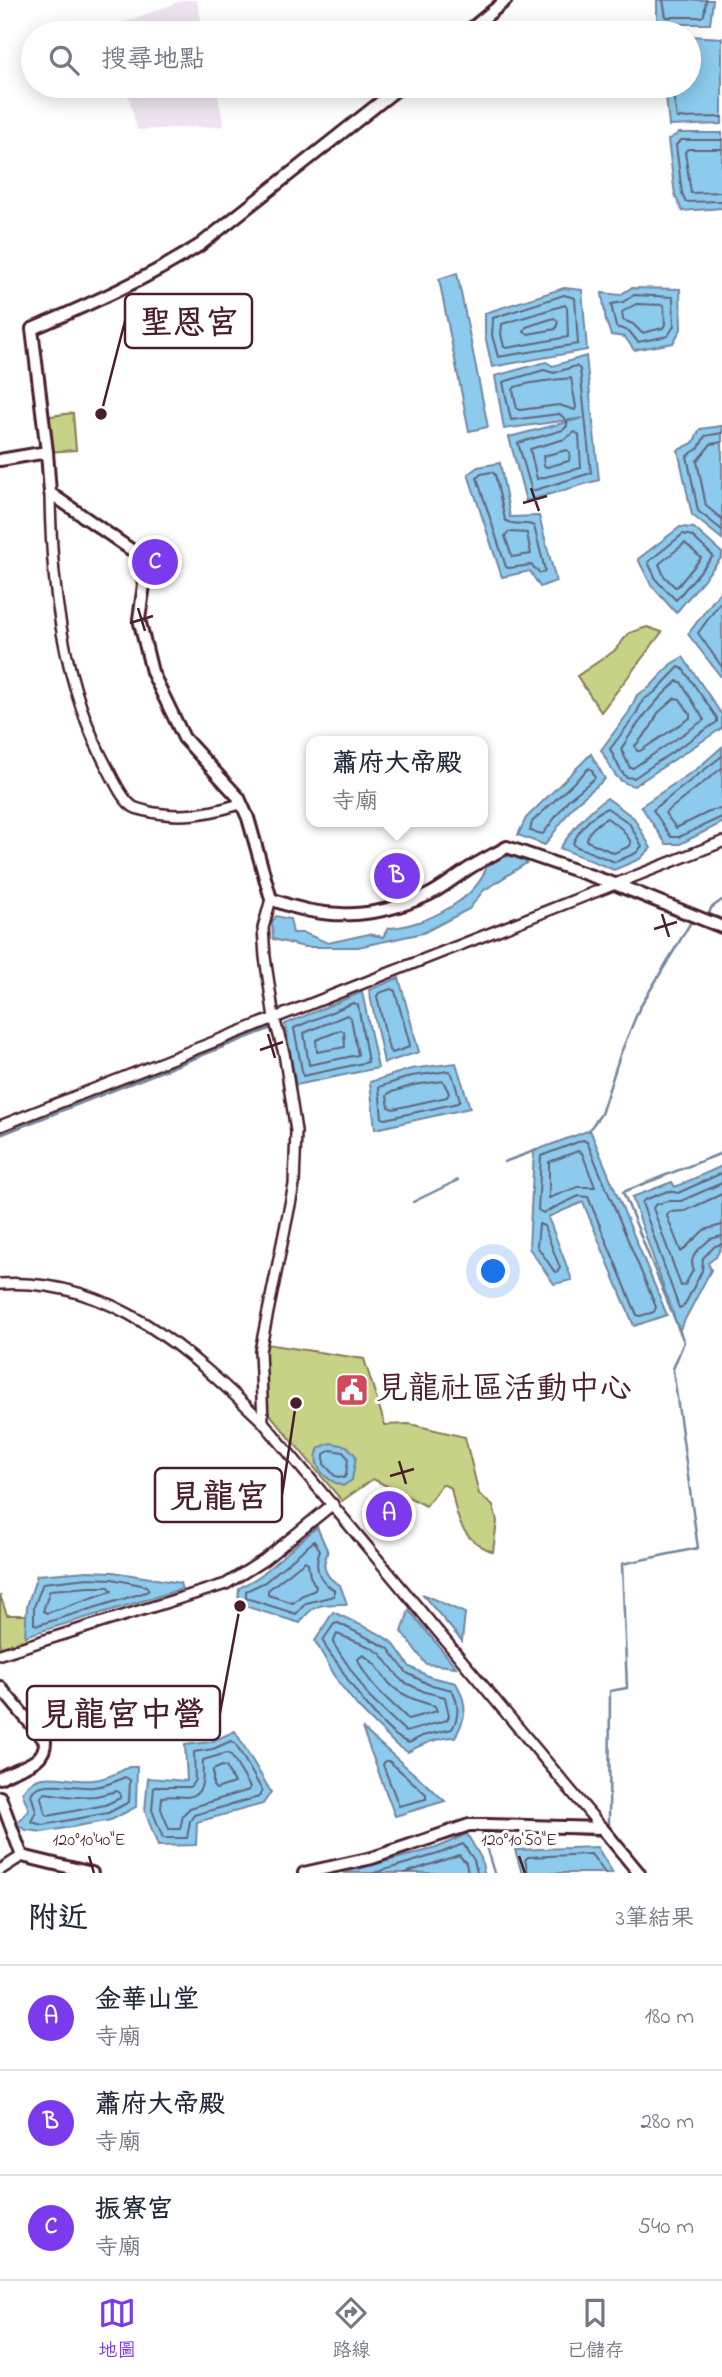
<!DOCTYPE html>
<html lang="zh-TW">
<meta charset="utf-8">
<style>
:root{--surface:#fff;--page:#f2f2f3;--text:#1f2937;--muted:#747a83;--line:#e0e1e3;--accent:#7c3aed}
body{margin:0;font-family:"Indie Flower","LXGW WenKai TC",sans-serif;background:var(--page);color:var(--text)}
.you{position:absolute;left:494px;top:1272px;width:24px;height:24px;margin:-18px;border:5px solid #fff;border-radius:50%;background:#1a73e8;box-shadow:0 0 0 10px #1a73e833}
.badge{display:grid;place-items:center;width:46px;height:46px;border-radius:50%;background:var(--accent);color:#fff;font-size:23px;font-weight:700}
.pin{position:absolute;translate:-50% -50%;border:4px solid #fff;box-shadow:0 2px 7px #0006}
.popup{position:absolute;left:306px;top:736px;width:182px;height:91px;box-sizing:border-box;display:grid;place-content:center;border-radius:14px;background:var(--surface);filter:drop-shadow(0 2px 5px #0005);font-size:23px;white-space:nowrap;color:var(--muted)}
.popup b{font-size:26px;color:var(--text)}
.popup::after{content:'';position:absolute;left:50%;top:100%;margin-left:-14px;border:14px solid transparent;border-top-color:var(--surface)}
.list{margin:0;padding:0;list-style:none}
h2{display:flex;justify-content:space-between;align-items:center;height:91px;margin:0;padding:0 28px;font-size:30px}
h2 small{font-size:23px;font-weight:400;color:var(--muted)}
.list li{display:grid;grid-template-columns:46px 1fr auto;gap:21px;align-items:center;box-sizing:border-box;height:105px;padding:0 28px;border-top:2px solid var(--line)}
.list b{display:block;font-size:26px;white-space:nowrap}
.list p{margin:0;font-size:23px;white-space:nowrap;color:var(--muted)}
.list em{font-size:23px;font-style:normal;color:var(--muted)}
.icon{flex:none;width:38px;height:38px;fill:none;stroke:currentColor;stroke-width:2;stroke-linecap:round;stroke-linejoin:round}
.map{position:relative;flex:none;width:722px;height:1873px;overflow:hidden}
.search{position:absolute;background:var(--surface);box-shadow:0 4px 18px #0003;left:21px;right:21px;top:21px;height:77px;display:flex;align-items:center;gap:18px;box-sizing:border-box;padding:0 24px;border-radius:38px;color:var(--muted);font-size:26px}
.sheet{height:406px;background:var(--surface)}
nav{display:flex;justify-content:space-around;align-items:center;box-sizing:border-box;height:98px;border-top:2px solid var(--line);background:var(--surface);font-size:19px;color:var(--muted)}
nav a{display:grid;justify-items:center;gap:4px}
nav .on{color:var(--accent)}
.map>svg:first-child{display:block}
.built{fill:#eee4f1}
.green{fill:#c6d285;stroke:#887858;stroke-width:2}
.water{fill:#8ccbed;stroke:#72869f;stroke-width:2}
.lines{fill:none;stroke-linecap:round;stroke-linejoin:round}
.shore{stroke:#646479;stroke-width:2}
.stream{stroke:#72869f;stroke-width:2.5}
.minor-casing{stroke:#4a1f2b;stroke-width:14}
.tertiary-casing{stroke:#4a1f2b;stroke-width:16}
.minor{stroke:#fff;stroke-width:9}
.tertiary{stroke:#fff;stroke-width:10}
.ticks{fill:none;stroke:#4a1f2b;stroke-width:2.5}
.labels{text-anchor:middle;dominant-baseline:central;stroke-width:6;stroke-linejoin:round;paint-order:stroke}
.poi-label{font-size:32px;fill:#4a1f2b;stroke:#fff;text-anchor:start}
.ticks-label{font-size:18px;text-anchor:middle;fill:#4a1f2b;stroke:#fff;stroke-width:6;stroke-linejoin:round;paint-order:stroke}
.leader{fill:none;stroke:#4a1f2b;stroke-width:2.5}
.callout-dot{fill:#4a1f2b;stroke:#fff;stroke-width:2.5}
.callout{fill:#fff;stroke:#4a1f2b;stroke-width:2.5}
.callout-label{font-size:33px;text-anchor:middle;font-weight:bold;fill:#4a1f2b}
</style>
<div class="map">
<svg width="722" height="1873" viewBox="0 0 722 1873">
<rect width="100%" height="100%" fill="#fff"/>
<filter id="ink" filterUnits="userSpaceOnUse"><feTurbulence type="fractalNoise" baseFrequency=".0143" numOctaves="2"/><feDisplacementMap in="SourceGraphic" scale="14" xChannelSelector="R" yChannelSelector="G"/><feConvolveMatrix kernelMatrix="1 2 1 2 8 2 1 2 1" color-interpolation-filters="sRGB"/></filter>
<g filter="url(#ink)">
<g class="built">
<path d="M184,0h13l7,33h-92l-1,-6z"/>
<path d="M126,86h90l8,40 -87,4z"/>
</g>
<g class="green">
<path d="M73,413l3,37 -29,2 -4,-35z"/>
<path d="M647,627l15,5 -61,80 -24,-36 37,-25 15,-18z"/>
<path d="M266,1344l98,15 21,66 25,-1 55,13 14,57 14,12 4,15 -4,31c-34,-14 -35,-32 -42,-64l-9,-4 -16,22 -53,-27 -31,22 -79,-95v-51z"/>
<path d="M0,1595l7,20h20l-1,30 -26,9z"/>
</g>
<g class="water">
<path d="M657,0h56l-3,24h-53z"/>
<path d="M689,36l33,2v86l-53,2 -4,-40h24z"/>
<path d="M679,133h43v75l-40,3 -7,-16 -7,-55z"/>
<path d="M457,273l31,154 -19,4 -30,-152z"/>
<path d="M564,288l18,2 5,60 -95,17 -7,-32v-22z"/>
<path d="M631,288l49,1 1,40 -8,14 -39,7 -9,-13 -14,-2 -5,-14 -4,-28 18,2z"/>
<path d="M586,356l13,124 -73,21 -17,-64 74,-19 -79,11 -9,-53 51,-14 7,4z"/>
<path d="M722,426v113l-30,-24 -14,-65 15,-7 7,-14z"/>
<path d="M500,463l10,54 29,-1 17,65 -16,6 -10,-16 -28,6 -34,-103 10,-7z"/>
<path d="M680,527l14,1 28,25v4l-46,56 -25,-28 -13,-26z"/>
<path d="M722,589v89l-34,-44z"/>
<path d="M683,657l39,58v13l-88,58c-20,-4 -23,-19 -33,-36l28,-38 8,-17 13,-8 21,-23z"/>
<path d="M722,747v76l-42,21h-14l-25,-38 57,-38z"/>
<path d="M591,754l14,25 -31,26 -29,40 -27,-10 8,-17z"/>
<path d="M607,798l27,20 17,30 -11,11 -26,11 -54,-22c14,-20 26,-36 47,-50z"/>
<path d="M511,856l17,6 -45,29 -14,18 -46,24 -65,14h-54l-31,-8 -1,-17 4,-6 14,3 3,14h11l24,10 41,-9 14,3 5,-9c34,-1 92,-29 99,-64l11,-6z"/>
<path d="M399,978l20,74 -35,11 -15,-73z"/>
<path d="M362,992l16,76 -82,17 -11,-61z"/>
<path d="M456,1063l14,45 -95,21 -5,-47 41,-13z"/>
<path d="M590,1130l77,185 -33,11 -51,-124 -35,15 24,63 -18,4 -25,-36 5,-97z"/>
<path d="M722,1166v79l-6,12 -8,6 3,7 -32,61 -47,-134 40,-15 3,5z"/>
<path d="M330,1443l17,3 9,10 -4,24 -9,6c-17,-6 -33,-19 -24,-38z"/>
<path d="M317,1527l11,25c-8,14 -2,26 12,33l7,19c-24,0 -34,-1 -47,19l-62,-19 1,-16 21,-12z"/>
<path d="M88,1571l25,1 67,11 2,6 -157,47 2,-30 10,-31z"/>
<path d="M422,1594l43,19 -3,28z"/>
<path d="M409,1610l47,57 -30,-3 -24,-32z"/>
<path d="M333,1612l45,21 15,10 17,24 20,10 26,6c12,21 11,34 -1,54 -18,1 -31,6 -47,15l-12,-7 -37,-37 -20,-25 -24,-42z"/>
<path d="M362,1728l83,73 -50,15z"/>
<path d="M235,1731l36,61 -8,12 -66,18 -1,23 -38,1 -13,-35 3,-33 39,3 -2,-36 26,-3z"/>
<path d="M129,1767h8l-1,40 -25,13 -68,12 -17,-2 -10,-6 13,-14 -7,-18c18,-26 44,-9 71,-12 13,-1 24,-7 36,-13z"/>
<path d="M467,1834l14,24 3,15h-141l93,-25z"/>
<path d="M597,1847l16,26h-91l-7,-23z"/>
</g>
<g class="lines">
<g class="shore">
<path d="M663,0l3,17h35l3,-2 2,-15"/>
<path d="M672,86l5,32 45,-1"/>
<path d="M722,140h-41l-5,5 6,48 4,9 36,-1"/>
<path d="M722,149h-34l-3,3 6,41 31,-1"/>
<path d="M564,295l11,3 3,46 -80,13 -6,-22 1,-17z"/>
<path d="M634,295l39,2 1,29 -6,10 -30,6 -9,-11 -13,-4 -5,-23 12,-2z"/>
<path d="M636,304l28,1 1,19 -2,4 -21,5 -9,-9 -10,-4 -1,-8z"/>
<path d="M565,305l2,3 1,29 -61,11 -3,-1 -3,-13 1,-10z"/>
<path d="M554,318l4,3 -2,8 -28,5 -4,-2 2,-5z"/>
<path d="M576,366l4,3 11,104 -59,18 -14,-48 45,-13 4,-4v-6l-8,-6 -48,6 -8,-38 41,-12 10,3z"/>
<path d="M571,378l5,29 -1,3 -16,-5 -39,5 -3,-1 -4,-19 2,-3c19,-6 37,-7 56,-9z"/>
<path d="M575,432l4,3 2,33 -44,11 -7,-30 35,-10z"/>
<path d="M722,433l-17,3 -6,12 -12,8 11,55 24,19"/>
<path d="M722,442l-11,2 -14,17 9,45 16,13"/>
<path d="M567,450l3,3 -1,8 -22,6 -3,-1 -1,-10z"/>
<path d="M491,472l4,2 10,46c8,7 20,1 29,6l11,44 -2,3h-3l-9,-8 -22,3 -3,-1 -29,-89 4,-4z"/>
<path d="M509,532l18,1 4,21 -19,3 -7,-21z"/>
<path d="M683,534l9,2 21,20 -37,44 -19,-19 -9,-19z"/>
<path d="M685,543l16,15 -23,28 -3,1 -11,-11 -5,-12z"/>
<path d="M722,600l-24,33 24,34"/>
<path d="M679,667l4,2 34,49v4l-83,56 -8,-1 -5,-6 -11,-22 25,-33 8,-16 12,-8z"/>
<path d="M677,681l4,1 23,38 -71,48h-3l-9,-19c15,-25 34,-48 56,-68z"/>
<path d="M675,698l5,1 10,15v4l-50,33h-3l-2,-5 16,-19 7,-14z"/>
<path d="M722,756l-69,54 18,27h8l43,-20"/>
<path d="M589,768l3,2 3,8 -27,22 -25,34 -13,-3 2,-9z"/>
<path d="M722,768l-57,45 11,15 37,-18 9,-1"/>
<path d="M607,808l22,15 13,23 -6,7 -21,9 -40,-16 -2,-3c7,-14 19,-28 34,-35z"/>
<path d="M607,818l15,11 9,13 -1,4 -16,7 -27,-12c-1,-9 12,-19 20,-23z"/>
<path d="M391,989l4,2 15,54 -3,3 -15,5 -3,-3 -12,-54 2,-3z"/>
<path d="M353,1003l5,2 10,57 -65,14 -9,-48z"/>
<path d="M347,1015l4,3 7,37 -49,10 -5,-32z"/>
<path d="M341,1030l3,2 1,15 -28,5 -1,-12z"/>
<path d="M449,1071l3,3 8,26 -2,3 -73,16 -3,-1 -3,-31 33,-11z"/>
<path d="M443,1081l6,12 -2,4 -54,12 -4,-2 -2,-11 2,-3 25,-8z"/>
<path d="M583,1140l4,2 69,165 -2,5 -14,4 -3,-1 -49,-118 -9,-1 -36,17 -5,-3 3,-54z"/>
<path d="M578,1151l4,2 13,34h-17l-29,11v-36z"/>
<path d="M722,1173l-44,20 -10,-2 -24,9 -2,3 37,105 5,-2 18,-35 1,-13 12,-12 7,-2"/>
<path d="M722,1183l-41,18h-14l-12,4 -2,3 28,78 4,-1 8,-15 -1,-9 3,-8 15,-14 12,-3"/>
<path d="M722,1194l-37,17 -16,1 -2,4 14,36 23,-22 18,-5"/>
<path d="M539,1224l5,2 16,42 -3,4 -3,-1 -17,-25z"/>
<path d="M331,1450l12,2 5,6 -2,17 -2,3 -9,-2 -11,-12v-10z"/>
<path d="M314,1541l6,9c-7,17 -1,31 14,40v6l-28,7 -10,11 -50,-16v-7l19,-9z"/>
<path d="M305,1561l3,2 2,13 6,11 -1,3 -14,6 -8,7 -25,-8v-5z"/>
<path d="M88,1578l24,1 34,7 3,4 -3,2 -108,33 -4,-1v-17l9,-24z"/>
<path d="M89,1587h20l3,4 -65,22 -4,-2 7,-21z"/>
<path d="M338,1623l50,25 19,25 21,11 24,6c7,13 7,27 0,39l-30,7 -13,7c-22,-7 -57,-55 -69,-76 -5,-9 -14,-15 -17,-27l11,-16z"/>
<path d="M337,1634l33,13 11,7 21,27 23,11 20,5 4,19 -2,4 -41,12 -36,-34 -37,-55z"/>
<path d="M363,1655c13,7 17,18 27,29 11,12 30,18 45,22l2,5 -29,8c-18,-18 -41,-35 -50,-60z"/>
<path d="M231,1741l4,2 27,47 -3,7 -65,18 -4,6 -3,17h-24l-11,-28 2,-23h36l5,-7 -1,-28 19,-3z"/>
<path d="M227,1753l4,2 19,32 -1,3 -59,18 -7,7 -3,14h-11l-8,-20 1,-12c8,-2 16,0 24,0 21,-1 16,-23 17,-37z"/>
<path d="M385,1761h4l37,33v5l-27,7 -16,-41z"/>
<path d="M222,1766l4,1 8,16 -18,6 -3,-3v-16z"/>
<path d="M125,1777l5,3 -1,22 -21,11 -65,12 -12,-3 5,-11 -5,-17c8,-17 44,-5 62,-7 11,-1 22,-5 32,-10z"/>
<path d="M117,1791l3,2v5l-15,7 -57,11 -3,-3 -4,-16 4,-4 29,4 22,-1z"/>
<path d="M374,1873l64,-19 25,-10 11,16 3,13"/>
<path d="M405,1873l54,-18 7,8 2,10"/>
<path d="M528,1873l-3,-13 3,-3 63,-3 14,19"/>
</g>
<g class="stream">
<path d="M722,900l-11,8 -2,6 13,5"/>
<path d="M589,1130l12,-16 19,-59 19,-46 52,-87 -75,-30"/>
<path d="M0,1135l269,-106"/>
<path d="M504,1162l33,-12"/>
<path d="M413,1202l45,-22"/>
<path d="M609,1824l1,-133 17,-3 -5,-124 76,-16 -25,-179 11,-27 -61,-150 99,-39"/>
<path d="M494,1873l-12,-40 68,-1 52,4"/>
</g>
<defs>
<g id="minor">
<path d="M50,493c1,93 13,193 58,276 6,11 13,28 23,36 3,4 10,4 15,6 33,8 62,3 94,-7"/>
<path d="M0,1126l722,-284"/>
<path d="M0,1284c111,-7 189,67 263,138l339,406"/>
<path d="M263,1422l-3,-71 34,-166 2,-54 -12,-78 -10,-35 -9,-61 -2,-29 8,-29"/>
<path d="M0,1654l226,-70 38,-24 69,-56"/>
<path d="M0,1870l22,-14"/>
</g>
<g id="tertiary">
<path d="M466,33l40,-33"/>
<path d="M47,452l3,41 90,63 4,29 -5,34 13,53 32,66 55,60 9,20 23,81c54,22 104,20 157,-4 13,-6 25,-16 37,-24 13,-9 28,-16 42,-24l108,37 107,43"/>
<path d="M0,460l47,-8 -15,-123c58,-25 115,-50 168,-84l201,-159"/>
<path d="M0,1687l45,54c1,24 -29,26 -45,37"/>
<path d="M0,1797l22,59 70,17"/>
<path d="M304,1873l68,-15 97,-33h17l116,3 37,45"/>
</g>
</defs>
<use href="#minor" class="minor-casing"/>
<use href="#tertiary" class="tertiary-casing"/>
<use href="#minor" class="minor"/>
<use href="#tertiary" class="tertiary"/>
</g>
</g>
<path class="ticks" d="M531,488l8,23M523,503l24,-7M138,608l7,23M130,623l23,-7M662,914l7,23M654,929l23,-7M268,1034l7,24M260,1050l23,-8M399,1461l7,23M390,1476l24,-7M89,1856l5,17M519,1856l6,17"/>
<defs>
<symbol id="civic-square" viewBox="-11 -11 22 22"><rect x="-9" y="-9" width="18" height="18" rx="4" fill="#d1495b" stroke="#fff"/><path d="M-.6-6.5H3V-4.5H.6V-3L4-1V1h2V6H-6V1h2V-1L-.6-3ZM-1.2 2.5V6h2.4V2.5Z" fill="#fff"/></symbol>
</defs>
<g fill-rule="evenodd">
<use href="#civic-square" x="333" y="1371" width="38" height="38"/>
</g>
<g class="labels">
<g class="poi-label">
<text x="376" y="1390">見龍社區活動中心</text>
</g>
</g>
<g class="ticks-label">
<text x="89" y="1845">120°10'40"E</text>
<text x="519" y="1845">120°10'50"E</text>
</g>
<path class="leader" d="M101 414L125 321M296 1403L282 1495M240 1606L220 1713"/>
<g class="callout-dot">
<circle cx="101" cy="414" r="7"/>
<circle cx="296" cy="1403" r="7"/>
<circle cx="240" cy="1606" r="7"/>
</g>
<g class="callout">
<rect x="125" y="294" width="127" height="54" rx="7"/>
<rect x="155" y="1468" width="127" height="54" rx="7"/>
<rect x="27" y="1686" width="193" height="54" rx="7"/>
</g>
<g class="callout-label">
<text x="189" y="333">聖恩宮</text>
<text x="219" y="1507">見龍宮</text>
<text x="123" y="1725">見龍宮中營</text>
</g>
</svg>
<div class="you"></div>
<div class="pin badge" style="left:389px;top:1514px">A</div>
<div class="pin badge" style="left:397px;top:876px">B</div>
<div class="popup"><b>蕭府大帝殿</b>寺廟</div>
<div class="pin badge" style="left:155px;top:562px">C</div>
<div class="search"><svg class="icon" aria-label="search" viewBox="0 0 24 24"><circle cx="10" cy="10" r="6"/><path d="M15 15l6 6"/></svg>搜尋地點</div>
</div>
<section class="sheet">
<h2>附近<small>3筆結果</small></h2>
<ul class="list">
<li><span class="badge">A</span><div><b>金華山堂</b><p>寺廟</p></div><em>180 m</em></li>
<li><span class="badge">B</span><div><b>蕭府大帝殿</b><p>寺廟</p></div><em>280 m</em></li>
<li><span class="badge">C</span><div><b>振寮宮</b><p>寺廟</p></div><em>540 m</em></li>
</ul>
</section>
<nav>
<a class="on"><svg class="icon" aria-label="map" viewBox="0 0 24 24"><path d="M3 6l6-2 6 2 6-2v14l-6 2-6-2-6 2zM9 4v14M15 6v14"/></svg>地圖</a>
<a><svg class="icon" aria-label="directions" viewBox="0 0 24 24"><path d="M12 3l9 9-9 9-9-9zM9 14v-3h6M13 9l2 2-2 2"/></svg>路線</a>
<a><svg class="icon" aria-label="saved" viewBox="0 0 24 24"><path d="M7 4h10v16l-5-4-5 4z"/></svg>已儲存</a>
</nav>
